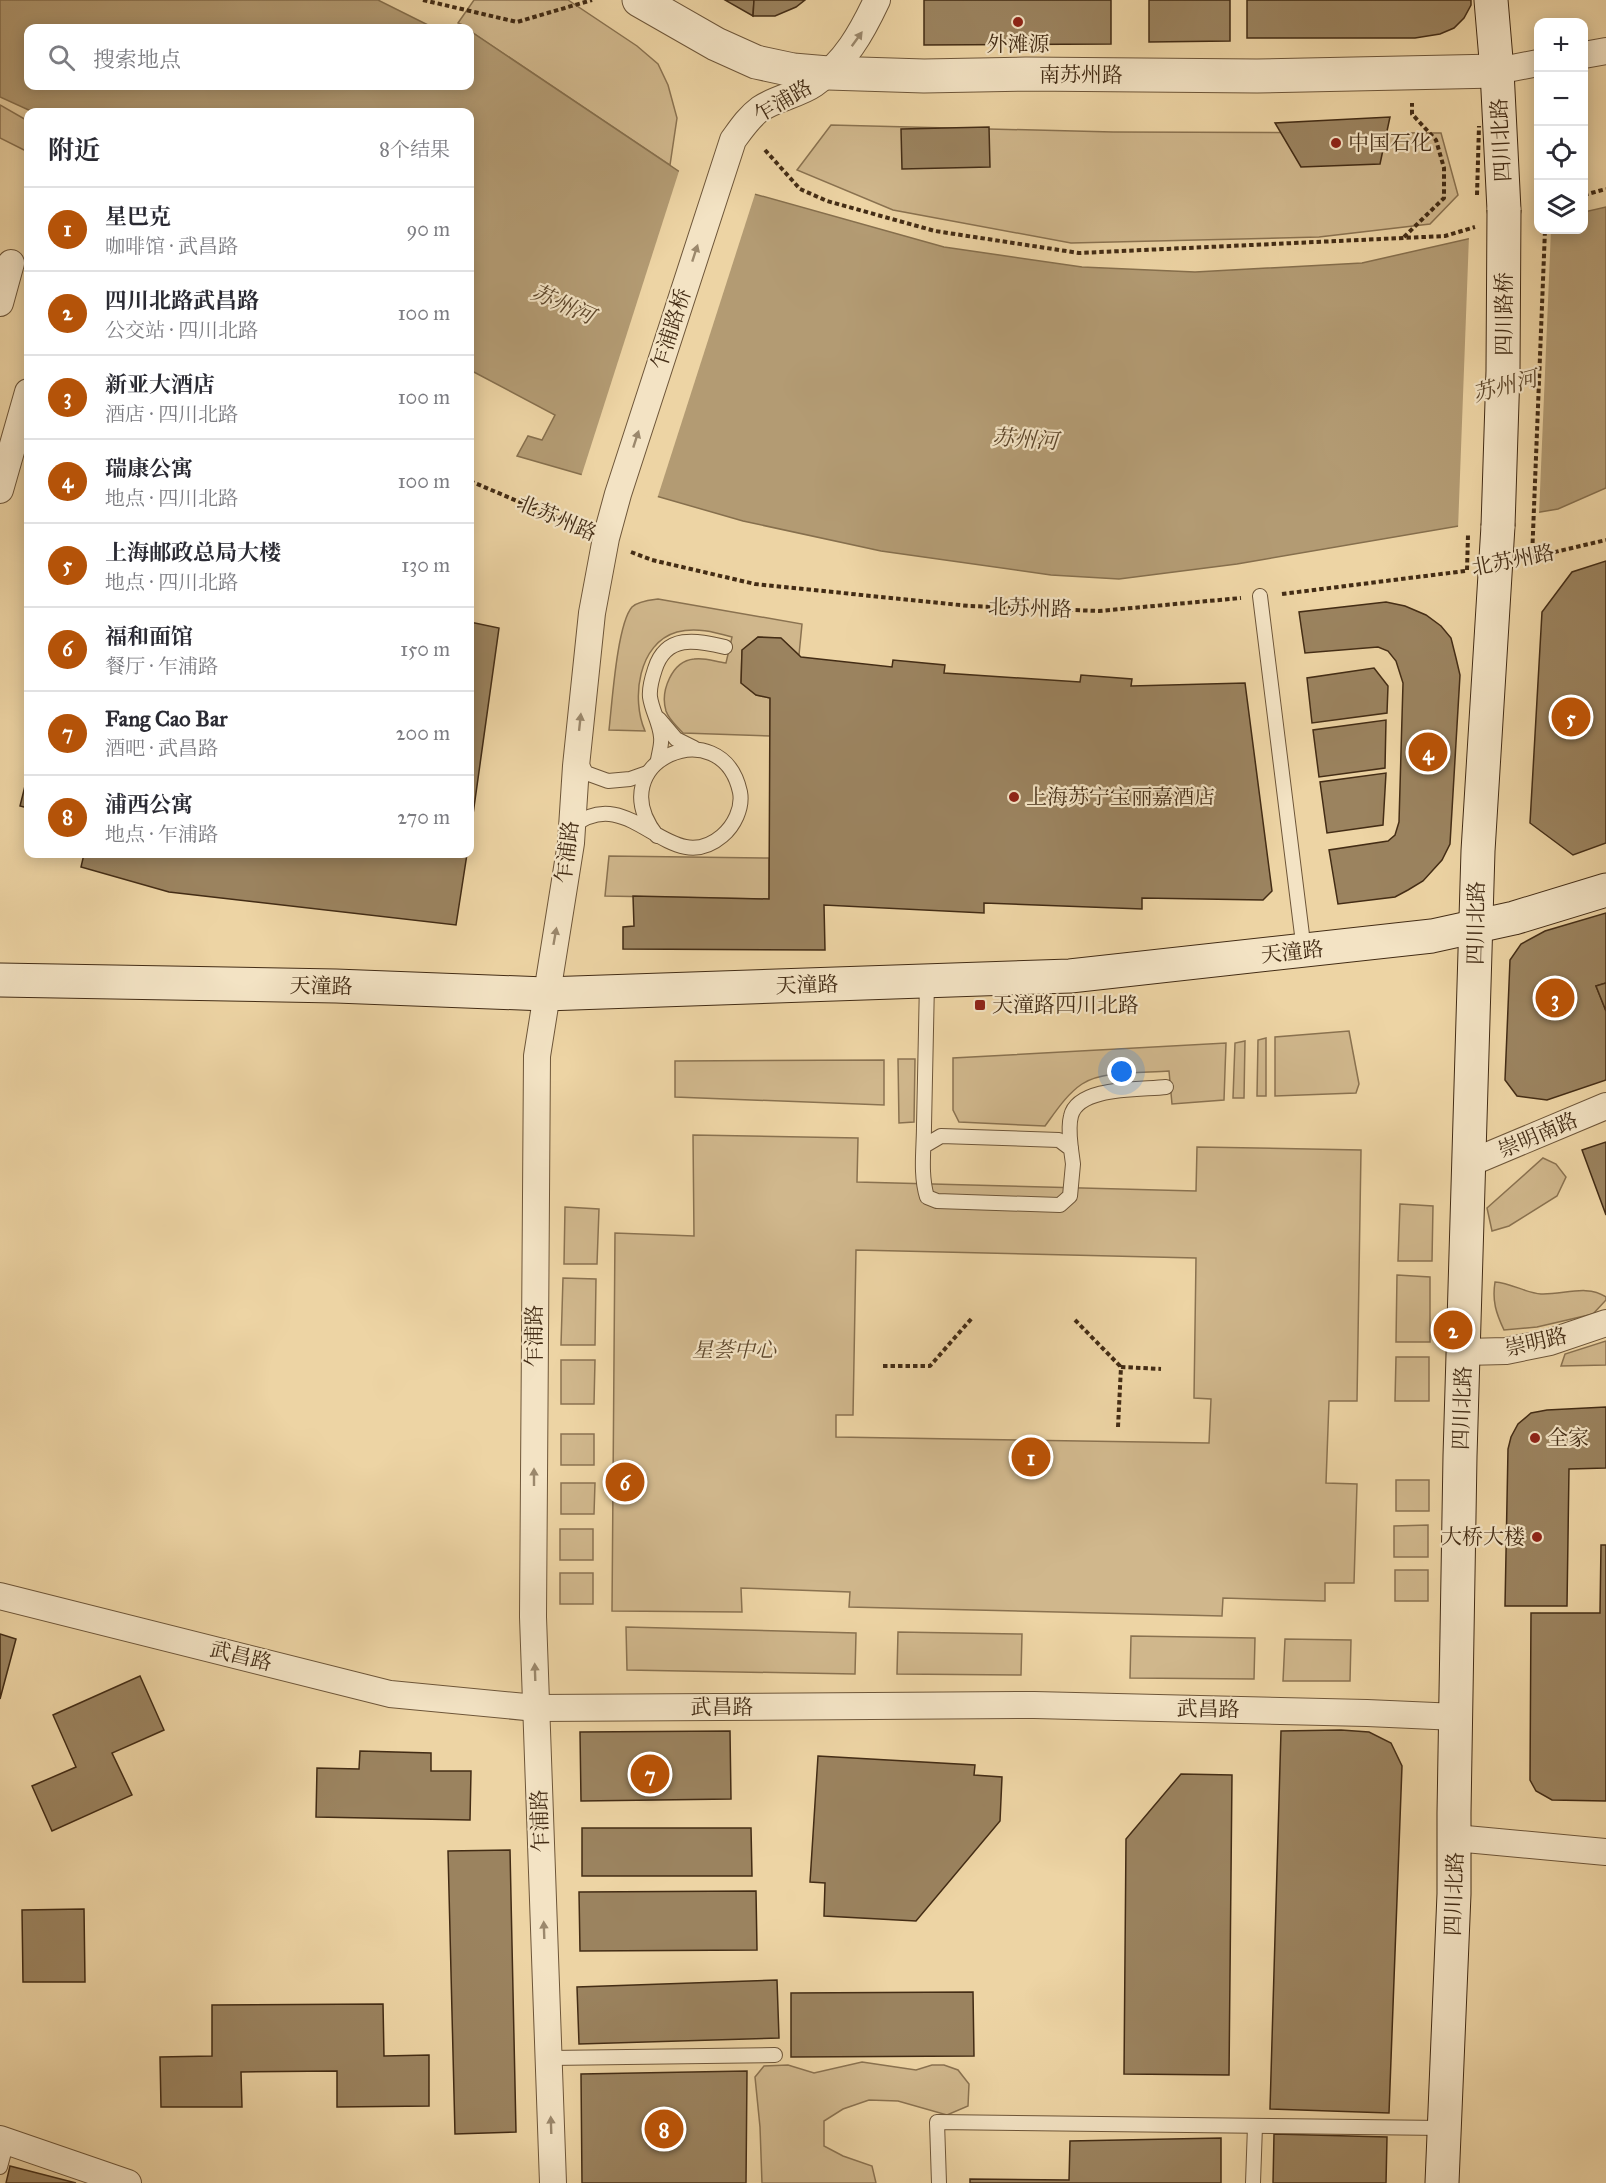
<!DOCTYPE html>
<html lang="zh">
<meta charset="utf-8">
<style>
:root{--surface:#fff;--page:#f7f7f7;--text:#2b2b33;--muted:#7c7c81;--line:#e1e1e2;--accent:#b45309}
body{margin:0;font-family:"IM FELL Great Primer","Noto Serif SC",serif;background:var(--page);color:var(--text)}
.controls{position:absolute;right:18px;top:18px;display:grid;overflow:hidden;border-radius:12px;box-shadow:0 3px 15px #0003}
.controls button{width:54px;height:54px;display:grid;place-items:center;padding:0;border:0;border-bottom:2px solid var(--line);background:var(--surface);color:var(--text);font:30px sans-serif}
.you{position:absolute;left:1122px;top:1072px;width:21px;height:21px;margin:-15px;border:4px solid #fff;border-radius:50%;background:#1a73e8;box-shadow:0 0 0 9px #1a73e833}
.badge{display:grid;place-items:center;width:39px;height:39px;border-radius:50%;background:var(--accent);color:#fff;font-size:20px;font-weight:700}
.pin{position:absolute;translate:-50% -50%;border:3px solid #fff;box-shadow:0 2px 6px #0006}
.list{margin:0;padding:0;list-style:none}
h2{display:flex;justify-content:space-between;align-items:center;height:78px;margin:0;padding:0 24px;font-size:26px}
h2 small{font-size:20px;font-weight:400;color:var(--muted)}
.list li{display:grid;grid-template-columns:39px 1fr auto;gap:18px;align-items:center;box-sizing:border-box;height:84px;padding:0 24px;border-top:2px solid var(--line)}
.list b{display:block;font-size:22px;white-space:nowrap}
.list p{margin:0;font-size:20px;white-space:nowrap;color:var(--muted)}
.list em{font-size:20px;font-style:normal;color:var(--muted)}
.icon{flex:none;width:33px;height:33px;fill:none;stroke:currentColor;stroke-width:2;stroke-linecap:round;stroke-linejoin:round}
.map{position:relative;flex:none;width:1606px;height:2183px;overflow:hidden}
.search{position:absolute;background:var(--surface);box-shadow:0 3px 15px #0003;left:24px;top:24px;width:450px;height:66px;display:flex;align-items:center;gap:15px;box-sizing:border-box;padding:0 21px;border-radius:12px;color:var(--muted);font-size:22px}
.panel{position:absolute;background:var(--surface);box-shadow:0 3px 15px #0003;left:24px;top:108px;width:450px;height:750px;border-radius:12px}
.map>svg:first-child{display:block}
.green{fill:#d0b78c;stroke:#8a7250;stroke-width:1.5;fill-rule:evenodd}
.water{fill:#b39b73;stroke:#866f4d;stroke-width:1.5}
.pier{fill:#edd4a4}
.building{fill:#9b835f;stroke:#432c15;stroke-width:1.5}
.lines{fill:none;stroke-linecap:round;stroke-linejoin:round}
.service-casing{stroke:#6e5639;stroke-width:16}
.minor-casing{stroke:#6e5639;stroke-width:28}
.tertiary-casing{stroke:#6e5639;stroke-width:35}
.secondary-casing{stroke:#432c15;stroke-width:35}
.path{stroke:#432c15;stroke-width:4;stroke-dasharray:4.5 3;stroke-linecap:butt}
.service{stroke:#f3e3c4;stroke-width:14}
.minor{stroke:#f3e3c4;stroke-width:26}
.tertiary{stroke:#f3e3c4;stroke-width:33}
.secondary{stroke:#f3e3c4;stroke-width:33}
.secondary-bridge-casing{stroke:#432c15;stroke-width:35;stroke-linecap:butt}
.path-bridge{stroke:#432c15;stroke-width:4;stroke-dasharray:4.5 3;stroke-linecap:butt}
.secondary-bridge{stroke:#f3e3c4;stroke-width:33}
.oneway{fill:#9b886c}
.poi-dot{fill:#8f2418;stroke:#f3e3c4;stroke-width:2}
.labels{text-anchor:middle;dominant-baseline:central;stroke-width:4.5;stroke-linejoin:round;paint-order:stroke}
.poi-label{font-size:21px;fill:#432c15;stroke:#f3e3c4;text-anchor:start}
.street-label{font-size:21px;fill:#432c15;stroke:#f3e3c4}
.park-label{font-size:21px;font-style:italic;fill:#5f482d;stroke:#f3e3c4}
.water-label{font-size:22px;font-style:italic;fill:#5f482c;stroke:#f3e3c4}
</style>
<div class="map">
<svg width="1606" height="2183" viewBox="0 0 1606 2183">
<rect width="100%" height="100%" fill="#edd4a4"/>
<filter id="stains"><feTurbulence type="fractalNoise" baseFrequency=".00333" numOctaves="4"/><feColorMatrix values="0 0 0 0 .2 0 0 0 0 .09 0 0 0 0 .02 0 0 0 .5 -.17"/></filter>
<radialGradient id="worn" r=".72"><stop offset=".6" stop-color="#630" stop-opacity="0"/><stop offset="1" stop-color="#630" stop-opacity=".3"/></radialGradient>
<g class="green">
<path d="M474,0h94l69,46 21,18 10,21 9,33 -7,47 -200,-134v-3l-12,-5z"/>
<path d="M0,105l28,16v31l-28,-14z"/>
<path d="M831,125l282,7 328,1 17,62 -28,29 -111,13 -248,6 -178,-33 -96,-40z"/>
<path d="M658,599l144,25 -3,31 -19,-17 -22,-1 -16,13 -1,33 15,12 14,3v38l-87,-3c-6,-7 -14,-13 -17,-22 -6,-20 6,-50 28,-52 11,-2 22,3 32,4l6,-26c-18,-5 -36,-10 -55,-5 -39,11 -46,67 -32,99l-36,-1c3,-26 8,-106 23,-123 6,-6 18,-7 26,-8z"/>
<path d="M609,856l160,2v41l-164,-3z"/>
<path d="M1349,1031l10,53 -3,9 -81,3v-59z"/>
<path d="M1266,1038v58h-9l1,-56z"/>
<path d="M1245,1041l-1,57h-11l2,-55z"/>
<path d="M1226,1043l-2,57 -52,4 -3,-33c-24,2 -67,-1 -87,13 -15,10 -26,27 -37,42l-86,-4 -6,-12v-52z"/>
<path d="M915,1059l-1,63 -15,1 -1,-64z"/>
<path d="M884,1060v45l-209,-8v-36z"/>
<path d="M693,1135l165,3 -1,44 339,9 1,-44 164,3 -4,251h-28l-3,82 31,1 -3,99h-29v18l-102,-3 -1,18 -373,-9 1,-15 -109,-4 1,24 -130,-1 3,-378 79,3zM856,1250l340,8 -2,140 17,1 -2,44 -373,-6v-22h17z"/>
<path d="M1543,1158l13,6 10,13 -9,19 -48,30 -17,5 -5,-23z"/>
<path d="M1400,1204l33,2 -1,55h-34z"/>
<path d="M565,1207l34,2 -2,55h-33z"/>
<path d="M1397,1275l33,2v65h-34z"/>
<path d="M563,1278l33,1 -1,66h-34z"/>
<path d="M1495,1282c16,1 31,11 46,12 22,1 46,-10 65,3v3l-13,14 -56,13 -33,3c-8,-17 -12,-29 -9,-48z"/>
<path d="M1606,1341v24l-45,1 4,-12z"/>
<path d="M1396,1357h33v44h-34z"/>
<path d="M561,1360h34l-1,44h-33z"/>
<rect x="561" y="1434" width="33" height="31"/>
<rect x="1396" y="1480" width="33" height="31"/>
<path d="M561,1483h34l-1,31h-33z"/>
<path d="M1428,1525v32h-34v-31z"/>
<rect x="560" y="1529" width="33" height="31"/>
<rect x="1395" y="1570" width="33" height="31"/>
<rect x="560" y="1573" width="33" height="31"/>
<path d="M626,1627l230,6 -1,41 -228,-4z"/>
<path d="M898,1632l124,2 -1,41 -124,-1z"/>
<path d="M1131,1636l124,2 -1,41 -124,-1z"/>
<path d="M1285,1639l66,1 -1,41h-67z"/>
<path d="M862,2062l54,8 16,-5h12l14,5 11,14 -1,22 -21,9 -49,-14 -29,-1 -26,9 -19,12v25l19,10 29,10 4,17h-114l-2,-56 -5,-50 9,-11 24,-1 26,8z"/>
</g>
<path class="water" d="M0,0h378l56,28h-406v58h442v-55l213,143 261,73 138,20 113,5 167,-9 176,-40v7h46v-18l22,-5v281l-48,21 -321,55 -118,15 -68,-4 -170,-24 -138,-30 -226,-65 11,-20 14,4 13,-25 -85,-45v-258h-437l-33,-15z"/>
<g class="pier">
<path d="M680,168l76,23 -99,308 -76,-22z"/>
<path d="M1538,220v10h13l-12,285 -81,14 11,-293z"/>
</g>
<g class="building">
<path d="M725,0h29l-1,16z"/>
<path d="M754,0h51l-9,7 -21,9h-22z"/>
<path d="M924,0h187v44l-187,1z"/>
<path d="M1149,0h81v41l-81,1z"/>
<path d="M1247,0h224v5l-7,13 -10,10 -14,6 -25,4h-168z"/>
<path d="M1390,117l-10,47 -79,3 -26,-44z"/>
<path d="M989,127l1,40 -88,2 -1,-40z"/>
<path d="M1606,561v282l-33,12 -43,-32 12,-211 30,-40z"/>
<path d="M1386,602l19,4 21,9 15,11 10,12 5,20 4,17 -10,169 -8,16 -19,21 -15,9 -13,7 -57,7 -9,-54 59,-9 7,-6 4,-13 4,-139 -7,-22 -8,-10 -10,-4 -73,6 -6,-41z"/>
<path d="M470,622l29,6 -29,208z"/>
<path d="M758,637l23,1 20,19 91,10 1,-7 52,5 -1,8 136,9 1,-7 51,4 -1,7 114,-3 27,208 -9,9 -121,-2v11l-158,-6v10l-160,-8 1,45 -202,-1v-22l11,-1 -1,-30 136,3 1,-201 -14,-3 -15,-12 1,-33z"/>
<path d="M1374,668l14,18 -1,27 -75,10 -5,-45z"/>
<path d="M1386,720l-1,48 -66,9 -6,-47z"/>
<path d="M1386,773l-3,52 -56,8 -7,-51z"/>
<path d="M28,774v34l-8,-2z"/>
<path d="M84,854h383l-11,71 -287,-33 -88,-25z"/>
<path d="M1606,913v70l-10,3 10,25v69l-59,20 -30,-4 -12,-16 5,-120 11,-16 24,-13z"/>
<path d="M1606,983v28l-10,-25z"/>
<path d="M1606,1142v73l-24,-65z"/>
<path d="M1606,1407v61l-37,1 -2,137h-62l3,-157 3,-12 7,-13 13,-11 16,-3z"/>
<path d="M1601,1545h5v256l-54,-1 -16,-9 -6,-11 1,-167h69z"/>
<path d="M0,1634l16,5 -16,60z"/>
<path d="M140,1676l24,54 -52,23 20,42 -80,36 -20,-45 44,-19 -23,-52z"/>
<path d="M1341,1730l28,2 22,11 11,23 -13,347 -119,-4 11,-378z"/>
<path d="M730,1731l1,68 -150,2 -1,-69z"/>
<path d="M360,1751l71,2v18h40l-1,49 -154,-3 1,-49 42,1z"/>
<path d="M818,1756l157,9 -1,10 28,2 -2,44 -84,100 -92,-5 1,-33 -15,-1z"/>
<path d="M1181,1774l51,1 -3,300 -105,-1 2,-235z"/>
<path d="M582,1828h169l1,48h-170z"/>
<path d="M510,1850l6,282 -61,2 -7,-283z"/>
<path d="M756,1891l1,59 -177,1 -1,-59z"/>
<path d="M84,1909l1,73h-62l-1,-72z"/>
<path d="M777,1980l2,58 -200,6 -2,-57z"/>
<path d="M973,1992l1,64 -183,1v-64z"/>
<path d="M383,2004l1,52 45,-1v51l-92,1v-36l-96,1 1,35h-81l-1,-50 52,-1v-51z"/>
<path d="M747,2071l-1,112h-164l-1,-109z"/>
<path d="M1274,2134l113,3 -1,46h-113z"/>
<path d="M1221,2138v45h-251v-4l99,1 1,-39z"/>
<path d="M10,2166l66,17h-70z"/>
</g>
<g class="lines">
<defs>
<g id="service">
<path d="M1260,596l44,355"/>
<path d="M659,719l17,20 18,9"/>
<path d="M579,759l7,14 22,8 22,-2 17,-6"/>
<path d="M658,760c1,-7 4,-16 3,-23 -1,-14 -9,-26 -11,-40 -1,-9 2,-19 5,-28 11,-35 41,-29 70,-22"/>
<path d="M572,827c59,-48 97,54 150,9 12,-10 21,-28 18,-44 -18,-83 -142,-31 -83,44"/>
<path d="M924,1146l17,-10 118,4 12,9 2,15 -3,32 -10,9 -123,-4 -10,-4c-7,-23 -3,-48 -3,-71l3,-144"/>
<path d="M1071,1149c-1,-10 -3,-22 0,-33 7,-30 70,-26 95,-29"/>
<path d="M549,2058l226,-3"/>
<path d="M0,2167l7,-26"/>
<path d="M939,2183l-2,-61 507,6"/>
<path d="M1253,2183l2,-57"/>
</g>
<g id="minor">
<path d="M1584,55l22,-4"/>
<path d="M1497,71l41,-8"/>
<path d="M0,303l11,-40"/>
<path d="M0,490l28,-98"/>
<path d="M1470,1163l136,-57"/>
<path d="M1464,1352l42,-1 44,-9 56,-19"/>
<path d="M0,1596l390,98 146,14 498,-3 333,8 90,4"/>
<path d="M1455,1838l151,14"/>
<path d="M0,2139l128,44"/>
<path d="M553,2183l-20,-566 4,-561 34,-213 5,-77 16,-153 14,-75 12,-44 115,-354c8,-11 16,-23 27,-31 16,-11 38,-14 54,-25 31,-21 48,-52 63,-84"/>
</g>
<path id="tertiary" d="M639,0l77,44 40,18 37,8 35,3 96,3 102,-2 231,2 240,-5"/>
<g id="secondary">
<path d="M1491,0l6,71 7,139"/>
<path d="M0,980l336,6 209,8 525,-18 362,-40 82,-18 92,-28"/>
<path d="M1442,2183l12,-289v-81l6,-357 18,-605 20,-325"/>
</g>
</defs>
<use href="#service" class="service-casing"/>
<use href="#minor" class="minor-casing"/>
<use href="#tertiary" class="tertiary-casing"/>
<use href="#secondary" class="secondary-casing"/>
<g class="path">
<path d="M423,0l94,22 75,-22"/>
<path d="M765,150l35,39 27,12 108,30 144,22 366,-17 30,-9"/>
<path d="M1584,195l22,-6"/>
<path d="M1404,237l40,-39v-30l-8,-28 -24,-26v-11"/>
<path d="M470,481l111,47"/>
<path d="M631,552l21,8 103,24 214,22 130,5 142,-13"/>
<path d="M1532,558l13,-328"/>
<path d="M1525,559l81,-19"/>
<path d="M1282,594l183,-23"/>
<path d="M1075,1320l46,47"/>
<path d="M883,1366h47l42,-48"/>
<path d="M1118,1427l3,-60 40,2"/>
</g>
<use href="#service" class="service"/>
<use href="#minor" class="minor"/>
<use href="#tertiary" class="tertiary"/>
<use href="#secondary" class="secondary"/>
<defs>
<path id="secondary-bridge" d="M1498,526l5,-155 1,-161"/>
</defs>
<use href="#secondary-bridge" class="secondary-bridge-casing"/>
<g class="path-bridge">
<path d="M1477,195l2,-69"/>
<path d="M1467,570l1,-35"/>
</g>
<use href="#secondary-bridge" class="secondary-bridge"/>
</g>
<defs><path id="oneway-solid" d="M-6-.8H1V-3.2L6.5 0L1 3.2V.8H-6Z" transform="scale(1.5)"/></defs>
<g class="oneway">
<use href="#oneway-solid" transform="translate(857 39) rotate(-54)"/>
<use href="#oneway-solid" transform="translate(695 253) rotate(-72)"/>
<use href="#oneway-solid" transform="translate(636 439) rotate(-72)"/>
<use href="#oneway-solid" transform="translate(580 722) rotate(-84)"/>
<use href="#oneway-solid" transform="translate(555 936) rotate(-80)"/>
<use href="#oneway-solid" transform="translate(534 1477) rotate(-90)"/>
<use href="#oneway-solid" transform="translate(535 1672) rotate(-92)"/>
<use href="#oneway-solid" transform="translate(544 1930) rotate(-92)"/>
<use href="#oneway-solid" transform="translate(551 2125) rotate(-92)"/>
</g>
<g class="poi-dot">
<circle cx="1018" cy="22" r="6"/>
<circle cx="1336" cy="143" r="6"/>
<circle cx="1014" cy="797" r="6"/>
<rect x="974" y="999" width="12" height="12" rx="3"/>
<circle cx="1535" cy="1438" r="6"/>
<circle cx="1537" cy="1537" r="6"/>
</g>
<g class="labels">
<g class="poi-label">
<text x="1018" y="44" text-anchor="middle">外滩源</text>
<text x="1348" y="143">中国石化</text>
<text x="1026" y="797">上海苏宁宝丽嘉酒店</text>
<text x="992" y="1005">天潼路四川北路</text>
<text x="1547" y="1438">全家</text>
<text x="1525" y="1537" text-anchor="end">大桥大楼</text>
</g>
<g class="street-label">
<text x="1081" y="75">南苏州路</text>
<text transform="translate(783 101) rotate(-30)">乍浦路</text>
<text transform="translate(1501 140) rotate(-93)">四川北路</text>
<text transform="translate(1504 314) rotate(-90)">四川路桥</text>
<text transform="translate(671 329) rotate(-72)">乍浦路桥</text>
<text transform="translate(557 518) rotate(23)">北苏州路</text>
<text transform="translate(1513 560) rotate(-11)">北苏州路</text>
<text transform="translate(1030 608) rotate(2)">北苏州路</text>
<text transform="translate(567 852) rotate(-83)">乍浦路</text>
<text transform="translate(1476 923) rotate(-89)">四川北路</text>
<text transform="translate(1292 952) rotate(-6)">天潼路</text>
<text transform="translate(807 985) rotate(-2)">天潼路</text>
<text transform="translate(321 986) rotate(1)">天潼路</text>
<text transform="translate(1538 1135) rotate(-23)">崇明南路</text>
<text transform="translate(534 1336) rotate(-90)">乍浦路</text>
<text transform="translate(1536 1342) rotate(-13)">崇明路</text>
<text transform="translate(1462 1408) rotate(-88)">四川北路</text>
<text transform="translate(241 1656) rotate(14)">武昌路</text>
<text x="722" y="1707">武昌路</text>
<text transform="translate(1208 1709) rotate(1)">武昌路</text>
<text transform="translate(540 1821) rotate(-92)">乍浦路</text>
<text transform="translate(1454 1894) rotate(-88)">四川北路</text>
</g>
<g class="park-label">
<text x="734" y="1350">星荟中心</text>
</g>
<g class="water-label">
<text transform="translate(563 304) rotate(24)">苏州河</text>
<text transform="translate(1505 386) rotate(-15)">苏州河</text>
<text transform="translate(1025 439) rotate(4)">苏州河</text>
</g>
</g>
<rect width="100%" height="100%" filter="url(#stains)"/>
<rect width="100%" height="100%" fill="url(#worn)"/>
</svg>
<div class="controls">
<button>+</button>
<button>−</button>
<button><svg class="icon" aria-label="locate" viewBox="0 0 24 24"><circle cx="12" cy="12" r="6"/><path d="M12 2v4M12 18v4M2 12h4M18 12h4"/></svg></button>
<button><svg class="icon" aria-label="layers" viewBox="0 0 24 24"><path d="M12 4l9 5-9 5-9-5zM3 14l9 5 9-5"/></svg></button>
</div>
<div class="you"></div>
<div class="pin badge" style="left:1031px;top:1457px">1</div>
<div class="pin badge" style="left:1453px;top:1330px">2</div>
<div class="pin badge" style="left:1555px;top:998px">3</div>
<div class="pin badge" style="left:1428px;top:752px">4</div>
<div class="pin badge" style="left:1571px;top:717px">5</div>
<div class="pin badge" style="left:625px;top:1482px">6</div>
<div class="pin badge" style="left:650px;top:1774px">7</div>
<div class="pin badge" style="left:664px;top:2129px">8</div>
<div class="search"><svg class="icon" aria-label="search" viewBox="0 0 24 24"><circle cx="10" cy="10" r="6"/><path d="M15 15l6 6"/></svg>搜索地点</div>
<section class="panel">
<h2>附近<small>8个结果</small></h2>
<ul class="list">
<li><span class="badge">1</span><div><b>星巴克</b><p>咖啡馆 · 武昌路</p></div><em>90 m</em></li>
<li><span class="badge">2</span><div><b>四川北路武昌路</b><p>公交站 · 四川北路</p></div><em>100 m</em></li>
<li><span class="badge">3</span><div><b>新亚大酒店</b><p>酒店 · 四川北路</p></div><em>100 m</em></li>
<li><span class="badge">4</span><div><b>瑞康公寓</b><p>地点 · 四川北路</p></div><em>100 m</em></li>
<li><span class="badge">5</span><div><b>上海邮政总局大楼</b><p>地点 · 四川北路</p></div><em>130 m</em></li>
<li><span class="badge">6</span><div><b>福和面馆</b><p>餐厅 · 乍浦路</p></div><em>150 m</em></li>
<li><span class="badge">7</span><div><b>Fang Cao Bar</b><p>酒吧 · 武昌路</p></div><em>200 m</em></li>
<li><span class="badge">8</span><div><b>浦西公寓</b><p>地点 · 乍浦路</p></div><em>270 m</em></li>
</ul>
</section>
</div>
